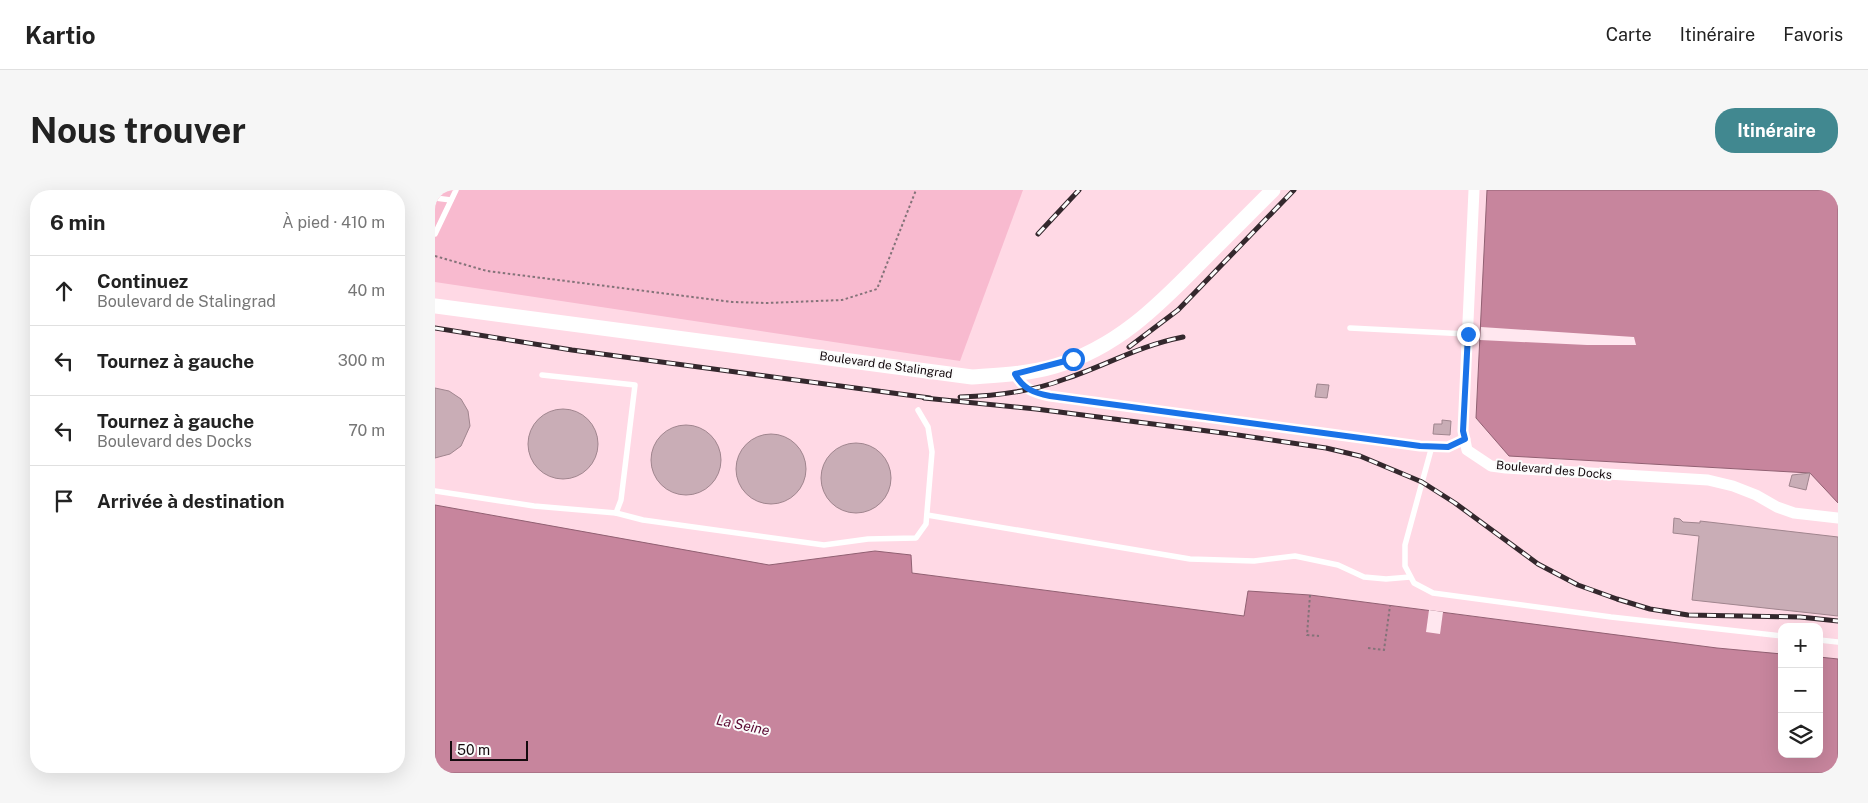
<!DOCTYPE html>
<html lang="fr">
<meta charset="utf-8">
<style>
:root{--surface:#fff;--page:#f6f6f6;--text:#222;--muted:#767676;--line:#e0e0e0;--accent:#418890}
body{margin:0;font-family:"Public Sans",sans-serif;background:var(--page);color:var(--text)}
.controls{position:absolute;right:15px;bottom:15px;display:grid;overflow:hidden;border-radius:10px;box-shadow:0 5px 20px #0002}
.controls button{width:45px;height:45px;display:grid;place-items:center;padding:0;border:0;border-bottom:1px solid var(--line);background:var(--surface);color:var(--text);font:25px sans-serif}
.scale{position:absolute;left:15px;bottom:12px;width:78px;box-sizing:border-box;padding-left:5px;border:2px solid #140a0e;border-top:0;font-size:14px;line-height:18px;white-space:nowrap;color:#140a0e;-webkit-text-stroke:4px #fbfbfb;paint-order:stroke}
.stop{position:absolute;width:15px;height:15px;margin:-11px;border:4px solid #1a73e8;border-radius:50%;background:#fff}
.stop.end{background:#1a73e8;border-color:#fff;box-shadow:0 1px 5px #0008}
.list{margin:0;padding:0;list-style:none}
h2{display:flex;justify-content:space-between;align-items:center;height:65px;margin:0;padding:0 20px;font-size:21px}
h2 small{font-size:16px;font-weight:400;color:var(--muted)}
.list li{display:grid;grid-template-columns:32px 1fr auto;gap:15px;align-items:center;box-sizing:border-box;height:70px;padding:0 20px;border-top:1px solid var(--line)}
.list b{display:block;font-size:19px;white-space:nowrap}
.list p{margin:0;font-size:16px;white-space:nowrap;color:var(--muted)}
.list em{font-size:16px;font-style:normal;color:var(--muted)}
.icon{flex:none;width:28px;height:28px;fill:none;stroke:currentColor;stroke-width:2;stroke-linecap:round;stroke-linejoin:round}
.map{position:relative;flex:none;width:1403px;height:583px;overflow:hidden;border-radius:20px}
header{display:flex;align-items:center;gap:30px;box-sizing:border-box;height:70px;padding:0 25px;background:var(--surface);border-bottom:1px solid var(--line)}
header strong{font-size:24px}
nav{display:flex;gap:28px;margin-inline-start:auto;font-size:18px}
.intro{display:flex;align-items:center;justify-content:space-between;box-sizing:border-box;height:120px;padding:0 30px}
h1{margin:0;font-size:35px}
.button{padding:12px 22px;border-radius:20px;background:var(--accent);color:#fff;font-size:18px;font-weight:700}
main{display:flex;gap:30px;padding:0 30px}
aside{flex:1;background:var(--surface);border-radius:20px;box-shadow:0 5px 20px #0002}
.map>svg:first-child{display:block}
.built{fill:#ffd9e5}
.green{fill:#f8bacf}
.water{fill:#c7859d;stroke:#916072}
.pier{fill:#ffe7ef}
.building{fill:#c9adb6;stroke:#a0858e}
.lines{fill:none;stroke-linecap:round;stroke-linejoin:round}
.path{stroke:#847379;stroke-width:2;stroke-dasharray:2.5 2.5;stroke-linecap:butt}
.lane{stroke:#fff;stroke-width:5.5}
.street{stroke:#fff;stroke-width:11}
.secondary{stroke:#fff;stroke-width:15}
.rail-casing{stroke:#34282d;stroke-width:5}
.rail{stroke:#fbfbfb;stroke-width:3;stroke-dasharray:9;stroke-linecap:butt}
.route{stroke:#1a73e8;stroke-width:6}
.labels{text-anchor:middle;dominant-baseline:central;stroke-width:4;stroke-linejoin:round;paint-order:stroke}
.street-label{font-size:12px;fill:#140a0e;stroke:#fbfbfb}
.water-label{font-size:14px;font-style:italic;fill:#5d0d35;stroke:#fbfbfb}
</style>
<header>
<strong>Kartio</strong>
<nav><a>Carte</a><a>Itinéraire</a><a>Favoris</a></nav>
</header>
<div class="intro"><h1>Nous trouver</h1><a class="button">Itinéraire</a></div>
<main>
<aside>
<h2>6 min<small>À pied · 410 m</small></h2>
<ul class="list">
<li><svg class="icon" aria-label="ahead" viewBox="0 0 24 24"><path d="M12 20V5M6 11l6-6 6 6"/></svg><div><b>Continuez</b><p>Boulevard de Stalingrad</p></div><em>40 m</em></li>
<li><svg class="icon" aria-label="left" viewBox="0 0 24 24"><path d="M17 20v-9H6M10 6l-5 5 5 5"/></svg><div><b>Tournez à gauche</b></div><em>300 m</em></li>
<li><svg class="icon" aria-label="left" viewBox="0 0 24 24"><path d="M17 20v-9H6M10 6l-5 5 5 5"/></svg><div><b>Tournez à gauche</b><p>Boulevard des Docks</p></div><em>70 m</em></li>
<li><svg class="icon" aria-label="arrive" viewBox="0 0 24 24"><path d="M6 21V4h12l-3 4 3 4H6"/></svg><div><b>Arrivée à destination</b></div></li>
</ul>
</aside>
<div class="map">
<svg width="1403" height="583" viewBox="0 0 1403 583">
<rect width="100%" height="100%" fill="#ffe7ef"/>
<path class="built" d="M0,0h1053l-12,229 33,37 301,17 28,30v156l-19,-2v-30h-37v27l-65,-6 -407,-53 -62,-4 -4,25 -332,-43 -1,-18 -36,-4 -106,14 -334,-60z"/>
<path class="green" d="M0,0h588l-63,171 -525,-79z"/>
<g class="water">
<path d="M1052,0h351v313l-28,-30 -301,-17 -33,-38z"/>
<path d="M0,315l334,60 106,-14 36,4 1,18 332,43 4,-25 62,4 407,53 65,6v100h37v-97l19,2v114h-1403z"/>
</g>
<g class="pier">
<path d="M1046,137l153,10 2,8h-49l-107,-5z"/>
<path d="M994,420l14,2 -3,22 -14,-2z"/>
</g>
<g class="building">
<path d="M882,194l12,1 -2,13 -12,-1z"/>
<path d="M0,198l14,3 12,8 7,12 2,15 -9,20 -11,8 -15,4z"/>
<circle cx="128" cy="254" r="35"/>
<path d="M1007,230l9,1 -1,14 -17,-1 1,-10h8z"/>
<circle cx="251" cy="270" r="35"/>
<circle cx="336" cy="279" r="35"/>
<circle cx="421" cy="288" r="35"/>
<path d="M1375,283l-4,17 -17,-4 3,-11z"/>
<path d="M1239,328l6,1 3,3 17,1v-2l138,16v79l-146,-16 7,-64 -26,-3z"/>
</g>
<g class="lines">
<g class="path">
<path d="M0,66l52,15 245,31 35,1 75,-3 35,-11 39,-99"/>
<path d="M875,405l-3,40 12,1"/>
<path d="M933,458l16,2 6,-44"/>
</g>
<g class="lane">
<path d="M0,8l16,2"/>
<path d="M0,44l21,-44"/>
<path d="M915,138l117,6"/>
<path d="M997,256l-27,99v21l9,17 19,10 178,24 171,19"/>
<path d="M0,301l99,15 82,7 5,-13 14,-115 -93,-10"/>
<path d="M181,323l27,7 181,25 44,-6 48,-1 10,-14 6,-72 -4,-25 -10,-17"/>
<path d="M492,325l263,44 64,2 41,-5 43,9 26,12 22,2 24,-2"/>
<path d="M1384,450l19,2"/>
</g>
<g class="street">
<path d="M1039,0l-11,241 4,19 24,16 15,2 202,12 25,6 23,9 21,12 17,6 44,5"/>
<path d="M580,184c8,15 19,19 35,22l370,50 28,1 17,-8"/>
</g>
<path class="secondary" d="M0,116l537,71c28,-2 56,-3 83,-11 61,-18 102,-59 145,-103 24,-24 49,-49 73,-73"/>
<defs>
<g id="rail">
<path d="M603,44l41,-44"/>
<path d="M0,138l137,22 358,48"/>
<path d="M694,157l49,-37 116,-120"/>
<path d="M525,207c36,-1 71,-5 105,-18 42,-14 73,-33 118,-42"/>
<path d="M489,208l112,11 195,25 95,14 34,8 62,26 33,21 83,61 40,21 39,14 33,10 38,6 112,2 38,4"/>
</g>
</defs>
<use href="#rail" class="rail-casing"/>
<use href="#rail" class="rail"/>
</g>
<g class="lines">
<path class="route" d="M638,169l-58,15c8,15 19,19 35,22l370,50 28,1 17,-8 -2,-8 5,-97"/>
</g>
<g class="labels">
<g class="street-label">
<text transform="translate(451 175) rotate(8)">Boulevard de Stalingrad</text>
<text transform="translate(1119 280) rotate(5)">Boulevard des Docks</text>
</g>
<g class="water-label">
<text transform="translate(308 535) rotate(12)">La Seine</text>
</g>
</g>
</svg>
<div class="controls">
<button>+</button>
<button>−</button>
<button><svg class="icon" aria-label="layers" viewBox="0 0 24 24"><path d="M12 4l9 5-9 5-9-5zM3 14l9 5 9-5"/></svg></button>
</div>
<div class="scale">50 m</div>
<div class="stop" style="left:638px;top:169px"></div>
<div class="stop end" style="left:1033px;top:144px"></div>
</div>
</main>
